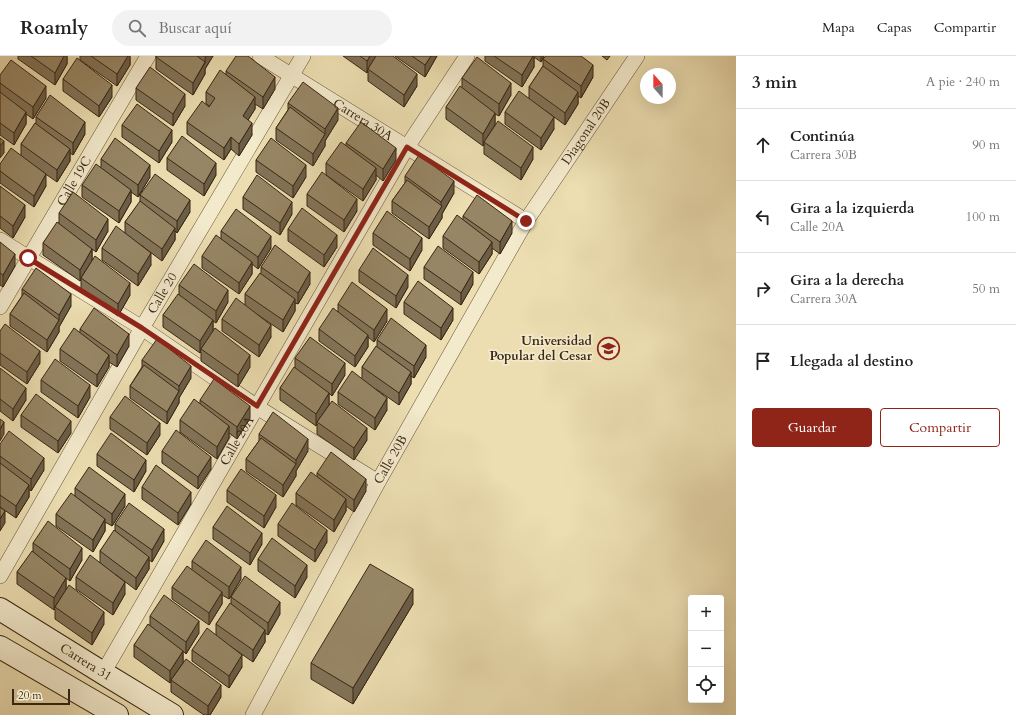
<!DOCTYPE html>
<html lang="es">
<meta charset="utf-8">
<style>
:root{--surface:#fff;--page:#f2f2f2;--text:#222;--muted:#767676;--line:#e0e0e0;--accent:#8f2418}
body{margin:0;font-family:Cardo,serif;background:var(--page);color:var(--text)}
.controls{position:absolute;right:12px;bottom:12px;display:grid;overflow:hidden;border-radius:4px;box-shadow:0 4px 16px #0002}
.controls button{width:36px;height:36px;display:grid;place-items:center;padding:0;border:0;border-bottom:1px solid var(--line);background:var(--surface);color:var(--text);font:20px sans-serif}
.compass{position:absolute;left:640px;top:12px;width:36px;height:36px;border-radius:50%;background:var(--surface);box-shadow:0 4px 16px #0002;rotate:339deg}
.scale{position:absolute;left:12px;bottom:10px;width:58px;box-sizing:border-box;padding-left:4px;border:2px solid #3a2613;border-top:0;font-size:11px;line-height:14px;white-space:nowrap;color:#3a2613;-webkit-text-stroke:3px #f3eacc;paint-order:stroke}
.stop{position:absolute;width:12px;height:12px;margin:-9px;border:3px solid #8f2418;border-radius:50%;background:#fff}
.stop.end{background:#8f2418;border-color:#fff;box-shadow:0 1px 4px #0008}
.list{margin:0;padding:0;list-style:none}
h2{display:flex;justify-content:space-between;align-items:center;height:52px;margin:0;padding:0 16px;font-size:17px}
h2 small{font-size:13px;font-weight:400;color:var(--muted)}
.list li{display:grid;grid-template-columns:26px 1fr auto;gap:12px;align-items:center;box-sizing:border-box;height:72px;padding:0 16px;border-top:1px solid var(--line)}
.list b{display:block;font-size:15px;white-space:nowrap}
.list p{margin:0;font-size:13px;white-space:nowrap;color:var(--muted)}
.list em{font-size:13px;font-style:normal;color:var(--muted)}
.actions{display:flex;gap:8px;padding:12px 16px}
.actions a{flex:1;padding:9px 0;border:1px solid var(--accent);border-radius:4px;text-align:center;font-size:14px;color:var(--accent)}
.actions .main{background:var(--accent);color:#fff}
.icon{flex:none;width:22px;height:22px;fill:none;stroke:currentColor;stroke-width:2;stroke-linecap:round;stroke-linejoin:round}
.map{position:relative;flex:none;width:736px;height:659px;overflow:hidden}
header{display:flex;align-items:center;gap:24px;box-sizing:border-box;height:56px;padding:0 20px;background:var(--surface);border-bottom:1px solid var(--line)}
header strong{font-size:19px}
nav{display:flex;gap:22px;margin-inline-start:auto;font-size:14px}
.search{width:280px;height:36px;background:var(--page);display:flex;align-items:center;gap:10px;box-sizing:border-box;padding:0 14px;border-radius:22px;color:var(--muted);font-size:15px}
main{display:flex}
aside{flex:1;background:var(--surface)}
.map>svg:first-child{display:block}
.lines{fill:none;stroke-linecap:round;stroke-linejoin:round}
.street-casing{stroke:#66543a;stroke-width:16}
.secondary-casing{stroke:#3a2613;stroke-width:24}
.street{stroke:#f3eacc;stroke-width:15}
.secondary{stroke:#f3eacc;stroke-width:22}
.wall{fill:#827357;stroke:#3a2613}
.shaded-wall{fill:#6a5e47;stroke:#3a2613}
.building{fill:#978665;stroke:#3a2613}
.route{stroke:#8f2418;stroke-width:5}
.labels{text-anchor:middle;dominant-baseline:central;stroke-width:3.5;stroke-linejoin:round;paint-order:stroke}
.street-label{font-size:13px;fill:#3a2613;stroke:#f3eacc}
.poi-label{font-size:13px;font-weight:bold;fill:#3a2613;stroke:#f3eacc;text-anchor:end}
</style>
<header>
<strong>Roamly</strong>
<div class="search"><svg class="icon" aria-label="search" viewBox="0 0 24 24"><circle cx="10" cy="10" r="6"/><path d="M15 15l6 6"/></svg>Buscar aquí</div>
<nav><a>Mapa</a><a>Capas</a><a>Compartir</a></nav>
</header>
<main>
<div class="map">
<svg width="736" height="659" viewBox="0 0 736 659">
<rect width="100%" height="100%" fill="#ecdeb1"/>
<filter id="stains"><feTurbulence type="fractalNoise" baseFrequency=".005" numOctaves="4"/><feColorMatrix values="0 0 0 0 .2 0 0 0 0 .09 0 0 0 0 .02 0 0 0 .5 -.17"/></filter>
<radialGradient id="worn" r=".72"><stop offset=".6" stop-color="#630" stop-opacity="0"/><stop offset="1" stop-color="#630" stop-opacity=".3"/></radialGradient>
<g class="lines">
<defs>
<g id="street">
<path id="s1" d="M260,0l266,165"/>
<path d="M0,184l142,88 115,79 121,75"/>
<path id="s2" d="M0,251l148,-251"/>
<path id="s3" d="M0,520l142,-248 161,-272"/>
<path id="s4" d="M103,617l304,-526 60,-91"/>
<path id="s5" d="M253,659l125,-233 148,-261 111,-165"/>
</g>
<g id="secondary">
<path id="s6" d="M0,553l103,64 69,42"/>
<path d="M0,591l117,68"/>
</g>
</defs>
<use href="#street" class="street-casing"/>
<use href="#secondary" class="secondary-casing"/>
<use href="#street" class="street"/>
<use href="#secondary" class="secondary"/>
</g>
<g class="wall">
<path d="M18,0h49v8l-12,21 -37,-26z"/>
<path d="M80,0h50v9l-13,21 -37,-26z"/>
<path d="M156,0h57l-8,13v5l-12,21 -37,-26z"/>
<path d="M343,0h50l24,30 -13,21 -36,-26v-10l-1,2z"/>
<path d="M395,0h42l-12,21z"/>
<path d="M485,0h59l-3,6 -7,-5v10l-12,20 -37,-26z"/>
<path d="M602,0h8l-3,4z"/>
<path d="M543,3l50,18 -12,21 -3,-2v8l-13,21 -19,-14 8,18 -13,21 -36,-26v-12l24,-14v-11l14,-21z"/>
<path d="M226,15l49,18 -12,20 -8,-5v5l-7,11 4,15 -13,21 -8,-7 -7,11 -37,-26v-12l22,-15 1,-1 -4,-2v-12l20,-17z"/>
<path d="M0,19l46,23 -13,21 -7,-5v10l-12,21 -14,-10z"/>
<path d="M462,22l49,17 -12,21 -4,-2v11l38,34 -12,21 -37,-26v-10l-1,2 -37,-27v-12l16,-20z"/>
<path d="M63,23l49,18 -13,20 -36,-26z"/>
<path d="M136,32l49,18 -12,20 -37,-26z"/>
<path d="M288,47l50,17 -13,21v5l-12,20 -37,-26v-12l12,-18z"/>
<path d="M36,61l49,17 -12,21 -3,-2v8l-13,21 -20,-14 9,18 -12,21 -34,-24v-19l21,-9v-11l15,-21z"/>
<path d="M122,69l50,17 -13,21 -37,-26z"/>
<path d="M346,87l50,17 -13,21 -7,-6v5l-13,21 -37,-26v-12l20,-17z"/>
<path d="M167,102l49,17 -12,21 -37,-26z"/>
<path d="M101,103l49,18 -12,20 -7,-5v10l-12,21 -37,-26v-12l19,-18z"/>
<path d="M256,104l50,17 -13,21 -37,-26z"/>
<path d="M405,120l49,17 -12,21v4l-13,21 -37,-26v-12l13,-18z"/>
<path d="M0,130l25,31 -12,21 -13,-10z"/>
<path d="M307,138l50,17 -13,21 -37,-26z"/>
<path d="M140,139l50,17 -13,21 -2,-2v9l-13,21 -21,-16 10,20 -13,21 -36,-26v-12l23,-15v-11l15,-20z"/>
<path d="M243,141l49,17 -12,21 -37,-26z"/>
<path d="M59,157l49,18 -12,21 -4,-3v11l38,35 -12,21 -37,-26v-10l-1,1 -37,-26v-12l16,-20z"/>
<path d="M463,160l49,17 -12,21 -8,-6v6l-13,20 -36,-26v-12l20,-17z"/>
<path d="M288,173l49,18 -13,20 -36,-26z"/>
<path d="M221,175l50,17 -13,21 -6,-5v10l-13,20 -37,-26v-12l19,-17z"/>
<path d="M373,177l49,17 -12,21 -37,-26z"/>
<path d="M0,186l15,24 -12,21 -3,-2z"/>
<path d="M261,211l49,17 -12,20 -3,-1v8l-12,21 -25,-17 13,22 -12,20 -37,-26v-12l23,-14v-11l16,-21z"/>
<path d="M424,211l49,17 -12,21 -37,-26z"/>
<path d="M359,214l49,17 -12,21 -37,-26z"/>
<path d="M179,229l49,17 -12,21 -3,-2v11l37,35 -12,20 -37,-26v-9l-1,1 -37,-26v-12l16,-20z"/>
<path d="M22,233l49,17 -12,21v5l-12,20 -37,-26v-12l12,-18z"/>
<path d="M404,246l49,18 -12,20 -37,-26z"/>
<path d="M338,248l49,17 -13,21 -6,-5v10l-13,20 -36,-26v-12l19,-17z"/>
<path d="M80,273l49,17 -12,21 -8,-5v5l-12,20 -37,-26v-12l20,-17z"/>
<path d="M0,275l40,32 -13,21 -27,-19z"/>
<path d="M377,284l49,17 -12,21 -3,-2v8l-12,21 -23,-16 11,21 -12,20 -37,-26v-12l24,-14v-11l15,-21z"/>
<path d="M295,302l50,17 -13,21 -3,-3v12l38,35 -13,20 -37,-26v-10l-1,2 -36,-26v-12l15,-20z"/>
<path d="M142,304l49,18 -12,20v5l-12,21 -37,-26v-12l12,-19z"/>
<path d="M0,312l26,32 -13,21 -13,-10z"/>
<path d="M41,324l49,17 -12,21 -37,-26z"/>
<path d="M200,344l50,18 -13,21 -8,-6v5l-12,21 -37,-27v-12l20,-16z"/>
<path d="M21,359l50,18 -13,20 -37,-26z"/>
<path d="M110,361l50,18 -13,20 -37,-26z"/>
<path d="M259,378l49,17 -12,20v5l-13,21 -37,-26v-12l13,-18z"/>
<path d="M0,388l44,26 -13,21 -2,-2v8l-13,21 -16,-11z"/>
<path d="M162,395l49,18 -13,20 -36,-26z"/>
<path d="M97,398l49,17 -12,21 -37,-26z"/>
<path d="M317,417l49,18 -12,21 -8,-6v5l-12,21 -38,-27v-12l21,-16z"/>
<path d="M142,431l49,17 -13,21 -36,-26z"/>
<path d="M75,432l50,18 -13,20 -7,-4v9l-12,21 -37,-26v-12l19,-18z"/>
<path d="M227,434l49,17 -12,21 -37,-26z"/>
<path d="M115,468l49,17 -12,21 -3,-2v9l-13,21 -21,-16 10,20 -12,21 -37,-26v-12l24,-14v-12l15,-20z"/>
<path d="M278,468l49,18 -12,20 -37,-26z"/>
<path d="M213,471l49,17 -12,21 -37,-26z"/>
<path d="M33,487l49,17 -12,21 -4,-3v12l38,34 -12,21 -37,-26v-10l-1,1 -37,-26v-12l16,-20z"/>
<path d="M258,503l49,18 -12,21 -37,-27z"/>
<path d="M192,505l49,18 -12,20 -7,-4v9l-13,21 -37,-26v-12l20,-18z"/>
<path d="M231,541l49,17 -12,21 -3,-2v9l-12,20 -23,-16 12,21 -13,21 -37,-27v-11l24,-14v-12l15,-20z"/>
<path d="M413,548l-60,100 -42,-25v-16z"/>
<path d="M150,560l49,17 -13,21 -3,-3v12l38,34 -11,18h-6l-33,-23v-10l-1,1 -36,-26v-12l16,-20z"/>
</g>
<g class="shaded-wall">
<path d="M64,0h3v8l-12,21v-12z"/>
<path d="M128,0h2v9l-13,21v-12z"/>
<path d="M206,0h7l-8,13v5l-12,21v-12l12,-20v-5z"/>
<path d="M370,0h7l-9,13 -1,4v-12z"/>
<path d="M431,0h6l-12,21v-12z"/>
<path d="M533,0h1v11l-12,20v-12z"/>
<path d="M541,0h3l-3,6z"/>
<path d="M593,9v12l-12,21v-12z"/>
<path d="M417,18v12l-13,21v-12z"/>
<path d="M275,21v12l-12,20v-12z"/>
<path d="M511,27v12l-12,21v-12z"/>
<path d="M112,29v12l-13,20v-11z"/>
<path d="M46,30v12l-13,21v-12z"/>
<path d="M578,36v12l-13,21v-12z"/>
<path d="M185,38v12l-12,20v-12z"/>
<path d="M255,41v12l-12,19v-12z"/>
<path d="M338,52v12l-13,21v5l-12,20v-12l12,-20v-5z"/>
<path d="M26,56v12l-12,21v-12z"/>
<path d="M495,57v12l-11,17v2l-1,2v-12z"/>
<path d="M554,61v12l-13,21v-12z"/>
<path d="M85,66v12l-12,21v-12z"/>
<path d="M252,67v12l-13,21v-12z"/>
<path d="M172,74v12l-13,21v-12z"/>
<path d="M231,81v12l-7,11v-12z"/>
<path d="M4,85v12l-4,5v-12z"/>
<path d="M533,91v12l-12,21v-12z"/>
<path d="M396,92v12l-13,21v-12z"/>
<path d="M70,93v12l-13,21v-12z"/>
<path d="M216,107v12l-12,21v-12z"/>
<path d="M150,109v12l-12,20v-12z"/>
<path d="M306,109v12l-13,21v-12z"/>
<path d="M376,112v12l-13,21v-12z"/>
<path d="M46,118v12l-12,21v-11z"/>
<path d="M454,125v12l-12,21v4l-13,21v-12l12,-20v-5z"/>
<path d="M131,134v12l-12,21v-12z"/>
<path d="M357,143v12l-13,21v-12z"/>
<path d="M190,144v12l-13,21v-12z"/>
<path d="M292,146v12l-12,21v-12z"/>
<path d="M25,149v12l-12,21v-12z"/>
<path d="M108,163v12l-12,21v-12z"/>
<path d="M512,165v12l-12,21v-12z"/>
<path d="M175,172v12l-13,21v-12z"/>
<path d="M337,179v12l-13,20v-12z"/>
<path d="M271,180v12l-13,21v-12z"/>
<path d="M422,182v12l-12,21v-12z"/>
<path d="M492,186v12l-13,20v-12z"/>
<path d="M92,193v12l-11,17v2l-1,1v-11z"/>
<path d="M151,197v12l-13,21v-12z"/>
<path d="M15,198v12l-12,21v-12z"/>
<path d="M252,206v12l-13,20v-11z"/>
<path d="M310,216v12l-12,20v-11z"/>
<path d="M473,216v12l-12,21v-12z"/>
<path d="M408,219v12l-12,21v-12z"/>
<path d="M130,227v12l-12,21v-12z"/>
<path d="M228,234v12l-12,21v-12z"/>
<path d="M71,238v12l-12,21v5l-12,20v-12l12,-20v-5z"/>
<path d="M295,243v12l-12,21v-12z"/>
<path d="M453,252v12l-12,20v-12z"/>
<path d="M387,253v12l-13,21v-12z"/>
<path d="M213,264v12l-12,17 -1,4v-12z"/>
<path d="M271,269v12l-12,20v-12z"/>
<path d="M129,278v12l-12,21v-12z"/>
<path d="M368,279v12l-13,20v-11z"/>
<path d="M426,289v12l-12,21v-12z"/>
<path d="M40,295v12l-13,21v-12z"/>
<path d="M109,299v12l-12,20v-12z"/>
<path d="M250,299v12l-12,20v-12z"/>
<path d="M345,307v12l-13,21v-12z"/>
<path d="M191,310v12l-12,20v5l-12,21v-12l12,-21v-5z"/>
<path d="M411,316v12l-12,21v-12z"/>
<path d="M90,329v12l-12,21v-12z"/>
<path d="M26,332v12l-13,21v-12z"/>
<path d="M329,337v12l-12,17 -1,4v-12z"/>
<path d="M387,342v12l-12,20v-12z"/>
<path d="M250,350v12l-13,21v-12z"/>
<path d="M71,365v12l-13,20v-12z"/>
<path d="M4,366v12l-4,7v-12z"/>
<path d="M160,367v12l-13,20v-12z"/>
<path d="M229,370v12l-12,21v-12z"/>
<path d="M367,372v12l-13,20v-12z"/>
<path d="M308,383v12l-12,20v5l-13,21v-12l13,-21v-4z"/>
<path d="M211,401v12l-13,20v-12z"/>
<path d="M44,402v12l-13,21v-12z"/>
<path d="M146,404v11l-12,21v-12z"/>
<path d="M366,423v12l-12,21v-12z"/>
<path d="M29,429v12l-13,21v-12z"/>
<path d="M191,436v12l-13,21v-12z"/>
<path d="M125,438v12l-13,20v-12z"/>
<path d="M276,439v12l-12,21v-12z"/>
<path d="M346,443v12l-12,21v-12z"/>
<path d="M5,455v12l-5,8v-12z"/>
<path d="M105,463v12l-12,21v-12z"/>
<path d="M164,473v12l-12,21v-12z"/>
<path d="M327,474v12l-12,20v-12z"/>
<path d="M262,477v11l-12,21v-12z"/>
<path d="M82,492v12l-12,21v-12z"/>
<path d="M149,501v12l-13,21v-12z"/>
<path d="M307,509v12l-12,21v-12z"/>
<path d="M241,511v12l-12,20v-12z"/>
<path d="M66,522v12l-11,17 -1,3v-12z"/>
<path d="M125,526v12l-12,21v-12z"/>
<path d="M413,533v15l-60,100v-16z"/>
<path d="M222,536v12l-13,21v-12z"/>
<path d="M280,546v12l-12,21v-12z"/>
<path d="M104,556v12l-12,21v-12z"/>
<path d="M199,565v12l-13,21v-12z"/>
<path d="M265,574v12l-12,20v-12z"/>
<path d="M183,595v12l-12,17v2l-1,1v-12z"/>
<path d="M242,599v12l-13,21v-12z"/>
<path d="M221,629v12l-11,18h-2v-9z"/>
</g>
<g class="building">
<path d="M31,0h33l-9,17z"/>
<path d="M91,0h37l-11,18z"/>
<path d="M156,0h41l8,6 -12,21 -37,-26z"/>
<path d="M236,0h12l27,21 -12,20 -37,-26z"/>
<path d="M360,0h10l-3,5z"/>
<path d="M376,0h17l24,18 -13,21 -36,-26z"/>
<path d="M412,0h19l-6,9z"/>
<path d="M494,0h39l-11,19z"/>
<path d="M546,0h35l12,9 -12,21 -38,-27z"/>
<path d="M477,1l34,26 -12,21 -37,-26z"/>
<path d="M77,2l35,27 -13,21 -36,-27z"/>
<path d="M11,4l35,26 -13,21 -33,-24v-8z"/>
<path d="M543,10l35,26 -13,21 -36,-26z"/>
<path d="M150,11l35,27 -12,20 -37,-26z"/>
<path d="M220,14l35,27 -12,19 9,7 -13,21 -8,-7 -7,11 -37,-26 15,-21 7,6 6,-9 -9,-6z"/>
<path d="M303,26l35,26 -13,21 -37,-26z"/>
<path d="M460,30l35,27 -12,21 -37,-27z"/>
<path d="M519,35l35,26 -13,21 -36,-26z"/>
<path d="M0,36l26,20 -12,21 -14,-10z"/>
<path d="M50,39l35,27 -12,21 -37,-26z"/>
<path d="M137,48l35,26 -13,21 -37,-26z"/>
<path d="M290,51l35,27 -12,20 -37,-26z"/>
<path d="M498,65l35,26 -12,21 -37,-26z"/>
<path d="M361,66l35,26 -13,21 -37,-26z"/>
<path d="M35,67l35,26 -13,21 -36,-26z"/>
<path d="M182,80l34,27 -12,21 -37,-26z"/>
<path d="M0,82l4,3 -4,5z"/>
<path d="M115,82l35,27 -12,20 -37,-26z"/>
<path d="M271,82l35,27 -13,21 -37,-26z"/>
<path d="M341,86l35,26 -13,21 -37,-26z"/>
<path d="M11,92l35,26 -12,22 -34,-25v-7z"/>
<path d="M419,99l35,26 -13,21 -36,-26z"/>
<path d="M96,108l35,26 -12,21 -37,-26z"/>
<path d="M322,116l35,27 -13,21 -37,-26z"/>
<path d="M155,118l35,26 -13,21 -37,-26z"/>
<path d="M257,119l35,27 -12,21 -37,-26z"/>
<path d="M407,124l35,26 -13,21 -37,-26z"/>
<path d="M0,130l25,19 -12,21 -13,-10z"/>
<path d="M73,136l35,27 -12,21 -37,-27z"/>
<path d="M477,139l35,26 -12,21 -37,-26z"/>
<path d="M140,145l35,27 -13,21 -37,-27z"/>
<path d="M302,152l35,27 -13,20 -36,-26z"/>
<path d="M236,153l35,27 -13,21 -37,-26z"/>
<path d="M387,155l35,27 -12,21 -37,-26z"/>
<path d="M457,159l35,27 -13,20 -36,-26z"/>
<path d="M57,166l35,27 -12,21 -37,-27z"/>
<path d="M116,170l35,27 -13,21 -36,-26z"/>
<path d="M216,179l36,27 -13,21 -37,-27z"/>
<path d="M0,186l15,12 -12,21 -3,-2z"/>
<path d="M275,189l35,27 -12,21 -37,-26z"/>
<path d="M438,190l35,26 -12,21 -37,-26z"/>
<path d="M373,192l35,27 -12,21 -37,-26z"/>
<path d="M95,200l35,27 -12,21 -37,-26z"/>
<path d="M194,208l34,26 -12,21 -37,-26z"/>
<path d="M36,212l35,26 -12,21 -37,-26z"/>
<path d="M260,217l35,26 -12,21 -38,-26z"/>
<path d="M418,225l35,27 -12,20 -37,-26z"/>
<path d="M352,226l35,27 -13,21 -36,-26z"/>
<path d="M24,237l35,27 -12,20 -37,-26z"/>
<path d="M178,238l35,26 -13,21 -37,-26z"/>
<path d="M236,242l35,27 -12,20 -37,-26z"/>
<path d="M94,252l35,26 -12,21 -37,-26z"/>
<path d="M333,252l35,27 -13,21 -36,-27z"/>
<path d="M391,262l35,27 -12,21 -37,-26z"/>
<path d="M5,268l35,27 -13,21 -27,-19v-22z"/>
<path d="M74,272l35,27 -12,20 -37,-26z"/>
<path d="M215,272l35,27 -12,20 -37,-26z"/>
<path d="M310,281l35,26 -13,21 -37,-26z"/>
<path d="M157,283l34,27 -12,20 -37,-26z"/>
<path d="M376,290l35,26 -12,21 -37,-26z"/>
<path d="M55,303l35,26 -12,21 -37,-26z"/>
<path d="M144,309l35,26 -12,21 -37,-26z"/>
<path d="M294,311l35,26 -13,21 -36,-26z"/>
<path d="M0,312l26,20 -13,21 -13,-10z"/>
<path d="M352,315l35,27 -12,20 -37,-26z"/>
<path d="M214,323l36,27 -13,21 -37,-27z"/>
<path d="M36,338l35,27 -13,20 -37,-26z"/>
<path d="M125,340l35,27 -13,20 -37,-26z"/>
<path d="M194,343l35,27 -12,21 -37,-27z"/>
<path d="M332,345l35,27 -13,20 -37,-26z"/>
<path d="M273,356l35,27 -12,21 -37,-26z"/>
<path d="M0,363l4,3 -4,7z"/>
<path d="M176,374l35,27 -13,20 -36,-26z"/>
<path d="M9,375l35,27 -13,21 -31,-23v-12z"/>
<path d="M111,377l35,27 -12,20 -37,-26z"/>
<path d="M261,382l35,26 -13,21 -37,-26z"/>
<path d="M331,396l35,27 -12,21 -37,-27z"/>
<path d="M0,407l29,22 -13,21 -16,-11z"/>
<path d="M156,409l35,27 -13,21 -36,-26z"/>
<path d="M89,411l36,27 -13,20 -37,-26z"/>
<path d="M241,413l35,26 -12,21 -37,-26z"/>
<path d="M311,416l35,27 -12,21 -38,-27z"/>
<path d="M71,437l34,26 -12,21 -37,-26z"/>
<path d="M129,447l35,26 -12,21 -37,-26z"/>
<path d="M292,447l35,27 -12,20 -37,-26z"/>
<path d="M227,450l35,27 -12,20 -37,-26z"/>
<path d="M0,451l5,4 -5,8z"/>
<path d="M48,465l34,27 -12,21 -37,-26z"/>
<path d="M114,474l35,27 -13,21 -36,-27z"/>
<path d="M272,482l35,27 -12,21 -37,-27z"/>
<path d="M206,484l35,27 -12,20 -37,-26z"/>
<path d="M32,495l34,27 -12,20 -37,-26z"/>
<path d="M90,499l35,27 -12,21 -37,-26z"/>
<path d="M370,508l43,25 -60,99 -42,-25z"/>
<path d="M187,510l35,26 -13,21 -37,-26z"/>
<path d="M245,520l35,26 -12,21 -37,-26z"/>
<path d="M69,529l35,27 -12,21 -37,-26z"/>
<path d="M164,539l35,26 -13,21 -36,-26z"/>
<path d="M230,547l35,27 -12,20 -37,-26z"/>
<path d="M148,568l35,27 -13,20 -36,-26z"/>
<path d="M207,572l35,27 -13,21 -37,-26z"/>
<path d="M186,603l35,26 -13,21 -37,-26z"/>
</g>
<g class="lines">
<path class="route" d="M28,202l114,70 115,78 150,-259 119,74"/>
</g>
<defs>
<symbol id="university-ring" viewBox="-11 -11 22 22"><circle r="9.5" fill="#f3eacc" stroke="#8f2418" stroke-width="1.5"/><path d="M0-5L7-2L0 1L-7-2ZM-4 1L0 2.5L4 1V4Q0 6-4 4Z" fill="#8f2418"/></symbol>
</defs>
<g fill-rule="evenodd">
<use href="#university-ring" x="596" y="280" width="25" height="25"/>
</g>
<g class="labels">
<g class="street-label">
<text stroke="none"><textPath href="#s1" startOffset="121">Carrera 30A</textPath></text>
<text stroke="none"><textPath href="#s5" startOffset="672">Diagonal 20B</textPath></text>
<text stroke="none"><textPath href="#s2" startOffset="146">Calle 19C</textPath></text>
<text stroke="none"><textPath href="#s3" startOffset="326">Calle 20</textPath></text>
<text stroke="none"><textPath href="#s4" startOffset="268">Calle 20A</textPath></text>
<text stroke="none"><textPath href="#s5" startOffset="290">Calle 20B</textPath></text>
<text stroke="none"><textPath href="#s6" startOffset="101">Carrera 31</textPath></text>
</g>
<g class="poi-label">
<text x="592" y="285">Universidad<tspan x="592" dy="15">Popular del Cesar</tspan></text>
</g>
</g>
<rect width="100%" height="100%" filter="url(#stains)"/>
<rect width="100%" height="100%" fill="url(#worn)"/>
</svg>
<div class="controls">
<button>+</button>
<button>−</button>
<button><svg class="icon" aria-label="locate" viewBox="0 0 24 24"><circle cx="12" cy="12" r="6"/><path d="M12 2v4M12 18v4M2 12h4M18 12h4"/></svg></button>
</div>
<svg class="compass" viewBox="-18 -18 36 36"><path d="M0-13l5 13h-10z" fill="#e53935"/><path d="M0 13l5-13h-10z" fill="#767676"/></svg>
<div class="scale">20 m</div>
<div class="stop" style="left:28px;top:202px"></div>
<div class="stop end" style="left:526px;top:165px"></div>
</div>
<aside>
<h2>3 min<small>A pie · 240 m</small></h2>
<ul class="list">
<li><svg class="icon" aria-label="ahead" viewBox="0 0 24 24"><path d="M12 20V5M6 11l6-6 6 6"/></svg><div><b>Continúa</b><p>Carrera 30B</p></div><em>90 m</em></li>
<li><svg class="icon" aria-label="left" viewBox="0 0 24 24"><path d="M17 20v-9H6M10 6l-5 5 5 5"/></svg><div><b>Gira a la izquierda</b><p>Calle 20A</p></div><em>100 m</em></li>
<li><svg class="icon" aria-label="right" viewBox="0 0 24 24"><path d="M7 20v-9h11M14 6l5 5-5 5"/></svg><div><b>Gira a la derecha</b><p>Carrera 30A</p></div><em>50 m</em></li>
<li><svg class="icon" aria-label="arrive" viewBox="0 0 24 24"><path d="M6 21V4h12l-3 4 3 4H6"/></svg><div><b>Llegada al destino</b></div></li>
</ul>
<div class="actions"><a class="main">Guardar</a><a>Compartir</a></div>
</aside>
</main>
